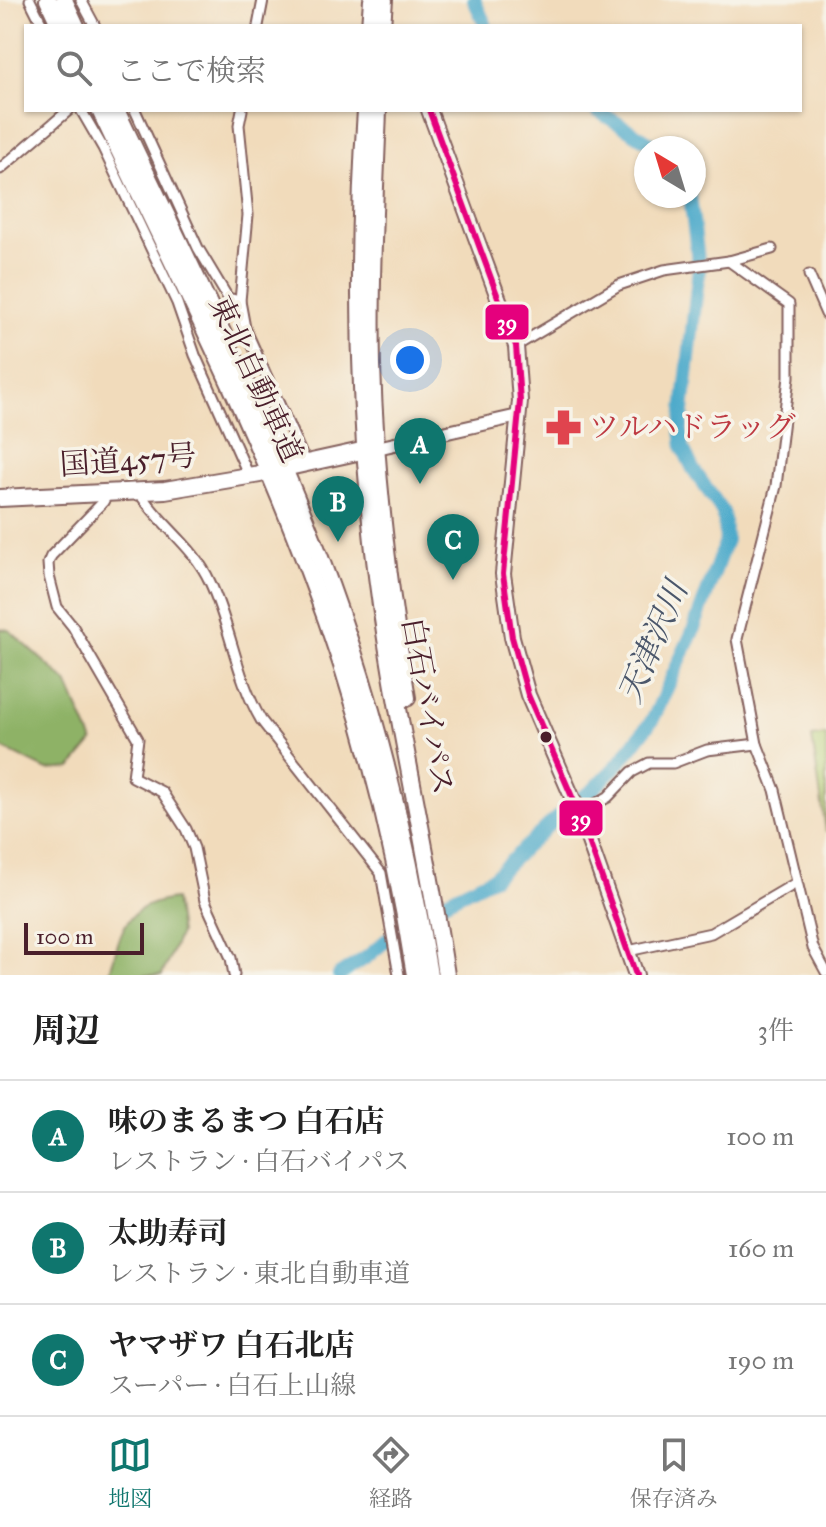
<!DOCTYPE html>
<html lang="ja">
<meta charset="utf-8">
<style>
:root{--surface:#fff;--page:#f6f6f6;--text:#222;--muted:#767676;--line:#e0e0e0;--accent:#0f766e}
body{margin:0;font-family:"IM FELL Great Primer","Noto Serif JP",serif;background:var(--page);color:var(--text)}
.compass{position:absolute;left:634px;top:136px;width:72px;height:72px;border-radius:50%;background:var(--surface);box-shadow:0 2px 6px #0004;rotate:322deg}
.scale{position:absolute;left:24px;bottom:20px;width:120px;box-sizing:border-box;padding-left:8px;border:4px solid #4a1f2b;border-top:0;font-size:22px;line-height:28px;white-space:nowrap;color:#4a1f2b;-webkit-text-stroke:6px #f7f3e8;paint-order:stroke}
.you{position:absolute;left:410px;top:360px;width:28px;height:28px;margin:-20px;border:6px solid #fff;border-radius:50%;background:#1a73e8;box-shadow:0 0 0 12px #1a73e833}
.badge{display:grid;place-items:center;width:52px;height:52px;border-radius:50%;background:var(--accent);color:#fff;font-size:26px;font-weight:700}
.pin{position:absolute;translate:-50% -66px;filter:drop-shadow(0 2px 4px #0008)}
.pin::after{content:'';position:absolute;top:42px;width:28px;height:24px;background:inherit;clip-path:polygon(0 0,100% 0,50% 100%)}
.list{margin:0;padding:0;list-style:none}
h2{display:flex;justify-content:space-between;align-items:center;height:104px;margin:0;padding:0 32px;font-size:34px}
h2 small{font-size:26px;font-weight:400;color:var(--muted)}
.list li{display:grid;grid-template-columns:52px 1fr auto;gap:24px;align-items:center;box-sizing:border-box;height:112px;padding:0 32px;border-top:2px solid var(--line)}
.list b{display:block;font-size:30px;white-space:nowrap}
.list p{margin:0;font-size:26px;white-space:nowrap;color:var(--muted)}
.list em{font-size:26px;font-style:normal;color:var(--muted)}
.icon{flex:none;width:44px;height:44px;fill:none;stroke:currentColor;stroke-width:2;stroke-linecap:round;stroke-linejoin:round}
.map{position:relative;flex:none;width:826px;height:975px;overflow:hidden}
.search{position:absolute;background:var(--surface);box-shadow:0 2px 6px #0004;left:24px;right:24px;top:24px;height:88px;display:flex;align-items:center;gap:20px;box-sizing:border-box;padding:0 28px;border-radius:0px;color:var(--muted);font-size:30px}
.sheet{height:440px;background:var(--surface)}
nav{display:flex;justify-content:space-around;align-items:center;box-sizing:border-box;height:112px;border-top:2px solid var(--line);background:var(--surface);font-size:22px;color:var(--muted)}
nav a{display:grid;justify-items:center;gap:4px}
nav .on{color:var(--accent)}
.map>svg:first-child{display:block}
.green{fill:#b3cf75;stroke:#7e7750;stroke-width:2}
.forest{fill:#8eb266;stroke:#6c6848;stroke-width:2}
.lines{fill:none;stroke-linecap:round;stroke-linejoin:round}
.river{stroke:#4daacb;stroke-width:14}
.street-casing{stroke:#84615d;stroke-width:13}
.secondary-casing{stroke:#84615d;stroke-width:16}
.primary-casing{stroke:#84615d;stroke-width:18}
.highway-casing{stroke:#84615d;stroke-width:20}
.street{stroke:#fff;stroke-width:9}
.secondary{stroke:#fff;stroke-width:12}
.primary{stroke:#fff;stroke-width:14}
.highway{stroke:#fff;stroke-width:16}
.bus-1-casing{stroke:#f7f3e8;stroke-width:12}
.bus-1{stroke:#e5007d;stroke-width:6}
.bus-dot{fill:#4a1f2b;stroke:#f7f3e8;stroke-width:3}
.labels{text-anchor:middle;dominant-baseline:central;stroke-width:7;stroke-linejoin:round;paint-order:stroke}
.street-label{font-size:30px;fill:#4a1f2b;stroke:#f7f3e8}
.health-label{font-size:30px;fill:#be3a42;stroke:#f7f3e8;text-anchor:start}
.water-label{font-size:32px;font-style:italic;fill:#4b576b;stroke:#f7f3e8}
.line-badge{stroke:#f7f3e8;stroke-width:3}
.badge-label{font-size:22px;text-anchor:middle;font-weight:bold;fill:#fff}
</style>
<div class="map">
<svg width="826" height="975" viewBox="0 0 826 975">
<rect width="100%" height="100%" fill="#f7f3e8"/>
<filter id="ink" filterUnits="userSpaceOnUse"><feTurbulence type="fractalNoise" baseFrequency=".0125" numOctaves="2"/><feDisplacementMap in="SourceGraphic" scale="16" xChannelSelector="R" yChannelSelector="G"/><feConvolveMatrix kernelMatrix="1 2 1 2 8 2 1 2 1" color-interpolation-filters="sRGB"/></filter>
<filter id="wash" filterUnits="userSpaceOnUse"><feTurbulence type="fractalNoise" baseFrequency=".006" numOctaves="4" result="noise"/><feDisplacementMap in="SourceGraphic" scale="32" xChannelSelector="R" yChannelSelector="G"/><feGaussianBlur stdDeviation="1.8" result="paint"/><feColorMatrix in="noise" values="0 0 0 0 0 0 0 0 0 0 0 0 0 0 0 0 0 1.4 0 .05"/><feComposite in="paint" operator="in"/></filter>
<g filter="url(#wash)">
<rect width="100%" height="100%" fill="#f1dbbb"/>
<path class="green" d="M826,735v97l-14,-95z"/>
<g class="forest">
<path d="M0,629l9,1 58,52 26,60 -22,26 -24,2 -47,-23z"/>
<path d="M175,899l5,34 -18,42h-53c13,-44 13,-70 66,-76z"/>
</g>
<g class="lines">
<g class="river">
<path d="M474,0l12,26"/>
<path d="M596,110l63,38"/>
<path d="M339,975l28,-18 45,-39 82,-41 75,-71 23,-15 29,-30 32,-42 40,-88 33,-91 -3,-28 -30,-43 -10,-21 -2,-19 18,-161 -9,-72"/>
</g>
</g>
</g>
<g filter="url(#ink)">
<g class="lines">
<defs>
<g id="street">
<path d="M30,0l13,26"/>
<path d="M81,0l14,26"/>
<path d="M258,26l5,-26"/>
<path d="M81,110l22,38 74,155 18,52 54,121"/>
<path d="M135,110l63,138 30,50 12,3"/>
<path d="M242,110l-3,15 9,90 -8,86 5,27 61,136"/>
<path d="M0,169l69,-59"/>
<path d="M729,261l60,43v73l-13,109 -39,153 20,105 18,46 38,158 13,24"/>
<path d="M809,275l17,39"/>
<path d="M516,346l103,-61 45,-15 65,-9 43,-12"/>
<path d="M138,491c21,33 56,55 72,91 21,45 26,95 51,138l120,153 18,102"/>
<path d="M108,493l-5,9 -52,54 -3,7 1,13 8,31 16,20 65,112 -5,38 29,15 24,37 8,19 11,53 26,57 3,17"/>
<path d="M579,813l29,-16 24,-25 17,-9h24l34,-13 50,-6"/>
<path d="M628,951l83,-18 85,-50"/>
</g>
<path id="secondary" d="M377,448l141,-32"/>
<path id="primary" d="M429,110l87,236 4,55 -17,173 9,63 16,58 51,118 57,162"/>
<g id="highway">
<path d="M48,0l12,26"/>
<path d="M64,0l12,26"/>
<path d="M370,26l2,-26"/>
<path d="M382,26l2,-26"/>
<path d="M100,110c72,153 150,304 209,462 50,130 85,266 106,403"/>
<path d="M116,110c65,138 135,275 192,417 58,144 97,295 121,448"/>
<path d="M366,110c-10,148 -8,294 8,441 16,143 51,282 72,424"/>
<path d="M378,110c-3,85 -8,170 -6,255 3,111 17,224 35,333"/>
<path d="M293,466l82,-18"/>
<path d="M0,498l165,-8 95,-16"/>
</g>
</defs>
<use href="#street" class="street-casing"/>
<use href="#secondary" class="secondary-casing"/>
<use href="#primary" class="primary-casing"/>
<use href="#highway" class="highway-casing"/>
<use href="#street" class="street"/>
<use href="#secondary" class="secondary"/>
<use href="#primary" class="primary"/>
<use href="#highway" class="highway"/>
<defs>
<path id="bus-1" d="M429,110l87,236 4,55 -17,173 9,63 16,58 51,118 57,162"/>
</defs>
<use href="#bus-1" class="bus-1-casing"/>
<use href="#bus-1" class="bus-1"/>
</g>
</g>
<defs>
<symbol id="pharmacy-bare" viewBox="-9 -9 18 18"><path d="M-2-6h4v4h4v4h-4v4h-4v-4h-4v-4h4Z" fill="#e0444e" stroke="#f7f3e8" stroke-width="2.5" paint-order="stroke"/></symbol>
</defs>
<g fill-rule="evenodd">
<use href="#pharmacy-bare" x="538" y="402" width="51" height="51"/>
</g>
<circle class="bus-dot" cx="546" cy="737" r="7"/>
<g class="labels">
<g class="street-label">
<text transform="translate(256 379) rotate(65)">東北自動車道</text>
<text transform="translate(128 460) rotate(-4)">国道457号</text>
<text transform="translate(428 706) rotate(80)">白石バイパス</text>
</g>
<g class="health-label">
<text x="589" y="427">ツルハドラッグ</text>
</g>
<g class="water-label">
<text transform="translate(653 642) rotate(-67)">天津沢川</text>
</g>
</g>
<g class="line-badge">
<rect x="484" y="303" width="46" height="38" rx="8" fill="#e5007d"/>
<rect x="558" y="799" width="46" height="38" rx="8" fill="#e5007d"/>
</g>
<g class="badge-label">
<text x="507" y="330">39</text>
<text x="581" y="826">39</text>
</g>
</svg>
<svg class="compass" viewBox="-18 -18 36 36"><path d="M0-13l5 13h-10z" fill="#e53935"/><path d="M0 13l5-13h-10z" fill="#767676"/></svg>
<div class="scale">100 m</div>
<div class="you"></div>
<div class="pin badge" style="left:420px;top:484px">A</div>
<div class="pin badge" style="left:338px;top:542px">B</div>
<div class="pin badge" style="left:453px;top:580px">C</div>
<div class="search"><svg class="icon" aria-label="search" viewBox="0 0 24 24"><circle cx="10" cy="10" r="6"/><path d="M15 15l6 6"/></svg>ここで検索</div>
</div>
<section class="sheet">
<h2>周辺<small>3件</small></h2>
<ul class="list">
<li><span class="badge">A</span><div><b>味のまるまつ 白石店</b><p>レストラン · 白石バイパス</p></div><em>100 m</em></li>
<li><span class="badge">B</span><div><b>太助寿司</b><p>レストラン · 東北自動車道</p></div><em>160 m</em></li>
<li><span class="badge">C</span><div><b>ヤマザワ 白石北店</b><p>スーパー · 白石上山線</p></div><em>190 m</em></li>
</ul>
</section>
<nav>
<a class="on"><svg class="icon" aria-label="map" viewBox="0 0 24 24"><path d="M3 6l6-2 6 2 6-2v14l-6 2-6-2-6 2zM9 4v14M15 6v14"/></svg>地図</a>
<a><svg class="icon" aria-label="directions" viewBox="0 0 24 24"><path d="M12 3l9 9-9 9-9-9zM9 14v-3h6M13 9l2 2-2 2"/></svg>経路</a>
<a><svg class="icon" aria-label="saved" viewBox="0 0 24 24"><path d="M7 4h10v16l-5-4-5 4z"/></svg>保存済み</a>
</nav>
